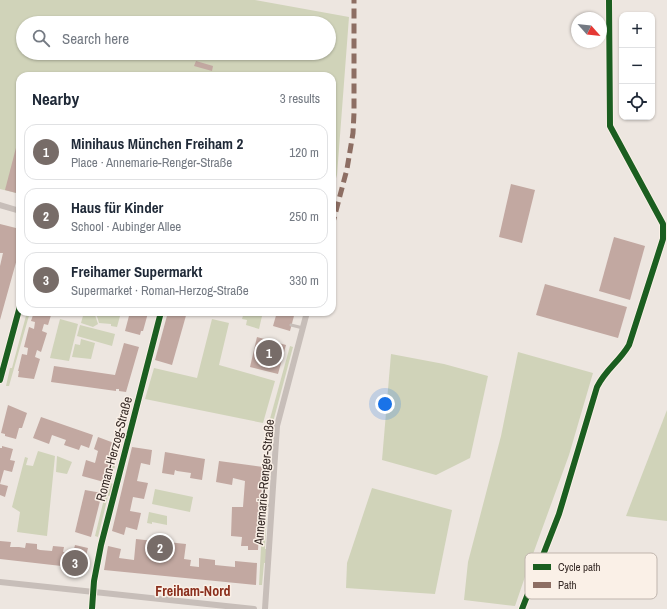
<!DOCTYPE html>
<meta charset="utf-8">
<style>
:root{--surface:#fff;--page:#f6f6f7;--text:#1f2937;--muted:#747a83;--line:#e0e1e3;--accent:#776c68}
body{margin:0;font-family:"Archivo Narrow",sans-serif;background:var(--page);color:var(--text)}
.controls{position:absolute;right:12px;top:12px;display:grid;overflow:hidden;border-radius:8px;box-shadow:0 1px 3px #0004}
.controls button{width:36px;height:36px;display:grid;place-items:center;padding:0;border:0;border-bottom:1px solid var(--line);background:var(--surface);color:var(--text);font:20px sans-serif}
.compass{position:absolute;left:571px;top:12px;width:36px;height:36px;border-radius:50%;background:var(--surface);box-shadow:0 1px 3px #0004;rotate:117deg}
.you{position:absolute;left:385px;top:404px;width:14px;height:14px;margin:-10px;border:3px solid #fff;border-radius:50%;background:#1a73e8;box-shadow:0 0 0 6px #1a73e833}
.badge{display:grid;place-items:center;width:26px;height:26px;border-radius:50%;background:var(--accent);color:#fff;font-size:13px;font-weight:700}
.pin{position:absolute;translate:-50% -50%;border:2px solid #fff;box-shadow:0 1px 4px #0006}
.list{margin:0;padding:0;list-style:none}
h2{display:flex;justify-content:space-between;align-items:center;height:52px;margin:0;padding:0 16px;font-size:17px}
h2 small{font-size:13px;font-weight:400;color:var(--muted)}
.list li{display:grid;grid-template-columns:26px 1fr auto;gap:12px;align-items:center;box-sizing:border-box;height:56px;margin:0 8px 8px;padding:0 8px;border:1px solid var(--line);border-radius:12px}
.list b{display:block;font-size:15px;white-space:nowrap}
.list p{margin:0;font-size:13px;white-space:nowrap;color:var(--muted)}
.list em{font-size:13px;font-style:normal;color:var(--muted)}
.icon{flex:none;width:22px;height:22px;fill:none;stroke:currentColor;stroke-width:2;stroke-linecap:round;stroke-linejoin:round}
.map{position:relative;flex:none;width:667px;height:609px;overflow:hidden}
.search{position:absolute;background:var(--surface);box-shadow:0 1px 3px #0004;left:16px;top:16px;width:320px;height:44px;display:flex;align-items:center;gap:10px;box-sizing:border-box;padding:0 14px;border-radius:22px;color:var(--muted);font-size:15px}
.panel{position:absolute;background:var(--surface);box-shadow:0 1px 3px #0004;left:16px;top:72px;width:320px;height:244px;border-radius:12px}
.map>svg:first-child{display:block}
.green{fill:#d0d3b9;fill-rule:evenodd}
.building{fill:#c2a8a1}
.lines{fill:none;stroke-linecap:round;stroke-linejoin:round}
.service{stroke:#c7beb9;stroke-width:3}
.minor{stroke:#c7beb9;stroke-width:6}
.quiet{stroke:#8d6e63;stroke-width:5;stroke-dasharray:10 5;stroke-linecap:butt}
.cycleway-casing{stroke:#faf0e7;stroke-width:8}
.cycleway{stroke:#1b5e20;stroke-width:6}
.labels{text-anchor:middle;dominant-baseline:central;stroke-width:3;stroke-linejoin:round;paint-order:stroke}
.street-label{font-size:13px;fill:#372b27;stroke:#faf0e7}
.neighbourhood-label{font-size:14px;font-weight:bold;fill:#8a2e1c;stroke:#faf0e7}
.key{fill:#faf0e7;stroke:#c0b5ad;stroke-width:1}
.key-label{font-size:11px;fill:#372b27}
</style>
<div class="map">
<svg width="667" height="609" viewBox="0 0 667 609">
<rect width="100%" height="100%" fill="#ede6e0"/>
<g class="green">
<path d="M0,0h255l94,17 -12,158 -5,17v-116h-312v118l-20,-5zM23,23h306v30h-306z"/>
<path d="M27,312h3l-21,74h-3l4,-18h2z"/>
<path d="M84,312h10l4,12 -5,3 -12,-4z"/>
<path d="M107,312l13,4 -3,11 -6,-1v-2l-12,-1 -3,-10z"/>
<path d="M244,312h6l12,4 -3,13 -13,-4 1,-5 -5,-1z"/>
<path d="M60,319l18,5 -9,37 -19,-3z"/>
<path d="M212,319l17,4 -10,42 56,16 -12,42 -118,-24 9,-31 43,10z"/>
<path d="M80,325l35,9 -3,12 -35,-10z"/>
<path d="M81,339l14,4 -4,16 -19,-2 3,-13 5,1z"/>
<path d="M290,346l3,1 -21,79h-4z"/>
<path d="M518,352l75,21 -24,82 -40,110 -14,41 -51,-6 4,-38 33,-126z"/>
<path d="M391,354l53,10 44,12 -18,82 -34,17 -54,-15z"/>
<path d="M667,410v111l-41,-5z"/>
<path d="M38,451l17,5 -8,80 -30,-4 3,-20 -8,-5 13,-50 3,1 -2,7 7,1z"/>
<path d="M57,456l15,6 -5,12 -11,-2z"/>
<path d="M112,466h3l-5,17 3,1 -3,12h-2l-10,41 -3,-1z"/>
<path d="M372,488l80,22 -17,84 -89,-6 1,-25z"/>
<path d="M155,489l38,8 -3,15 -38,-8z"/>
<path d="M263,510h4l-2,39h2l-1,14h-2l-2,22h-3z"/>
<path d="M149,512l18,4v9l-15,-3v2l-5,-1z"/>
</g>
<g class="building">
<path d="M196,61l17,5 -1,5 -18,-5z"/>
<path d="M18,140h2v54l-15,-4z"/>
<path d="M511,184l24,6 -13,53 -23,-6z"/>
<path d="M0,224l20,5 -1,19h1l-20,72v-54l3,-13h-3z"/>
<path d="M614,237l31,9 -15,54 -31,-9z"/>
<path d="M545,284l82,23 -9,31 -82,-23z"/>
<path d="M34,312h18l-4,13 -4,-1 -2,7 5,2 -6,19 -4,-2 -2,7 5,2 -6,20 -16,-2 1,-6h-1l4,-17 5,1 1,-7 -4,-1 5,-20 5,2 1,-7 -4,-1z"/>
<path d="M130,312l18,1 -5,18h-2l-1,4 -15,-4z"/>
<path d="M168,312h19l-15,53 -17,-5z"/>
<path d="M277,312h18l-5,19 -17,-5z"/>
<path d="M257,337l29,8 -8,29 -28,-7z"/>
<path d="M124,343l15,4 -13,45 -7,-1v-2h-3v2l-65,-9 3,-16 61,9z"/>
<path d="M8,405l19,8 -5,15h-3l-3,11 -11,-3v-2l-4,-1z"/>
<path d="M41,417l52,18 -4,13 -8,-3 -2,5 -15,-5 2,-5 -14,-5 -3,9 -16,-6z"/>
<path d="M98,437l16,6 -10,39 -22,-6 4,-16 9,3 3,-12 -4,-2z"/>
<path d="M2,446l11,3 -3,11 5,1 -3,11 -8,-2 -4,14v-36h2z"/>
<path d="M132,447l20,3 -2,15 -9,-2 -4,18 11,2 -4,16 -11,-2 -3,14 11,2 -4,17 -11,-3 -2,8 -12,-4z"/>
<path d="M165,452l40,7 -3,21 -12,-2 1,-5 -14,-2 -2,-1 -1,5 -12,-2z"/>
<path d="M219,461l44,6 -5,83h-10v-4h-7l1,-9 -11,-1 1,-29h11l2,-26 -12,-3 -1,7 -16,-3z"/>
<path d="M0,484l8,2 -3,11 -5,-2z"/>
<path d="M85,490l17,3 -11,44 -16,-5z"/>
<path d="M136,539l18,2 -1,11 13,1 1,-11 19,2 -2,15 7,1 -1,6 9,1v-9l16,2v5l20,2v-6l22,2 -1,22 -152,-15 4,-24 13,3 -2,9 15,2z"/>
<path d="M0,541l11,1 -1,5h9l6,1 1,-5 11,1v5l3,1 12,1 1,-5 11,1 -1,5h4l6,1 2,-8 13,3 -5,20h-4l-79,-9z"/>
</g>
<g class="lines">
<g class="service">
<path d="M291,325l12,3"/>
<path d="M260,504l12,2"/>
</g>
<g class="minor">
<path d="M0,205l20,6"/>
<path d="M0,380l20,-74"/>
<path d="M0,582l254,27"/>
<path d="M92,609l2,-28 7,-36 60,-233"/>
<path d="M265,609l12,-183 30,-114"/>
<path d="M522,609l37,-95 38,-127c9,-18 22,-25 32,-42l34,-106v-15l-53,-98 -1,-126"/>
</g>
<path class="quiet" d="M332,226l15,-57 6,-36 1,-20v-113"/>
<defs>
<g id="cycleway">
<path d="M0,380l20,-74"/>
<path d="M92,609l2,-28 7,-36 60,-233"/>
<path d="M522,609l37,-95 38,-127c9,-18 22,-25 32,-42l34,-106v-15l-53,-98 -1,-126"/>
</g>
</defs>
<use href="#cycleway" class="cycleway-casing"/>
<use href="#cycleway" class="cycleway"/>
</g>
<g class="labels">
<g class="street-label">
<text transform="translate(114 449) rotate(-75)">Roman-Herzog-Straße</text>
<text transform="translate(264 482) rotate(-85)">Annemarie-Renger-Straße</text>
</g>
<g class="neighbourhood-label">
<text x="193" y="591">Freiham-Nord</text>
</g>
</g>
<rect x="525" y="553" width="132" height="46" rx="6" class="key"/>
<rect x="533" y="564" width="18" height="6" fill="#1b5e20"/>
<rect x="533" y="582" width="18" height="6" fill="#8d6e63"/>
<g class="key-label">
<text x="558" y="571">Cycle path</text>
<text x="558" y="589">Path</text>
</g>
</svg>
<div class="controls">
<button>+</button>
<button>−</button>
<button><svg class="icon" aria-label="locate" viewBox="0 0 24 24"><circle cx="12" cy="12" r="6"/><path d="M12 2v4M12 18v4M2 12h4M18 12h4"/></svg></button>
</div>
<svg class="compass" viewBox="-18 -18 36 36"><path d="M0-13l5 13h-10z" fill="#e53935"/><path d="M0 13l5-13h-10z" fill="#747a83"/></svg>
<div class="you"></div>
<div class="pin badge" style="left:269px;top:353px">1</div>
<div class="pin badge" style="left:160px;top:548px">2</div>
<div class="pin badge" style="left:75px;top:563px">3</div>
<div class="search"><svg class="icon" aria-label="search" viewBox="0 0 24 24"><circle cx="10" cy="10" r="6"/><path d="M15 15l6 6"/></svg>Search here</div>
<section class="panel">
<h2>Nearby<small>3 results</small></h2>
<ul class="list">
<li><span class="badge">1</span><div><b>Minihaus München Freiham 2</b><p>Place · Annemarie-Renger-Straße</p></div><em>120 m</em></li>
<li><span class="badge">2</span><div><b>Haus für Kinder</b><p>School · Aubinger Allee</p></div><em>250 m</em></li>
<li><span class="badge">3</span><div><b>Freihamer Supermarkt</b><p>Supermarket · Roman-Herzog-Straße</p></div><em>330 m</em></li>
</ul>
</section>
</div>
